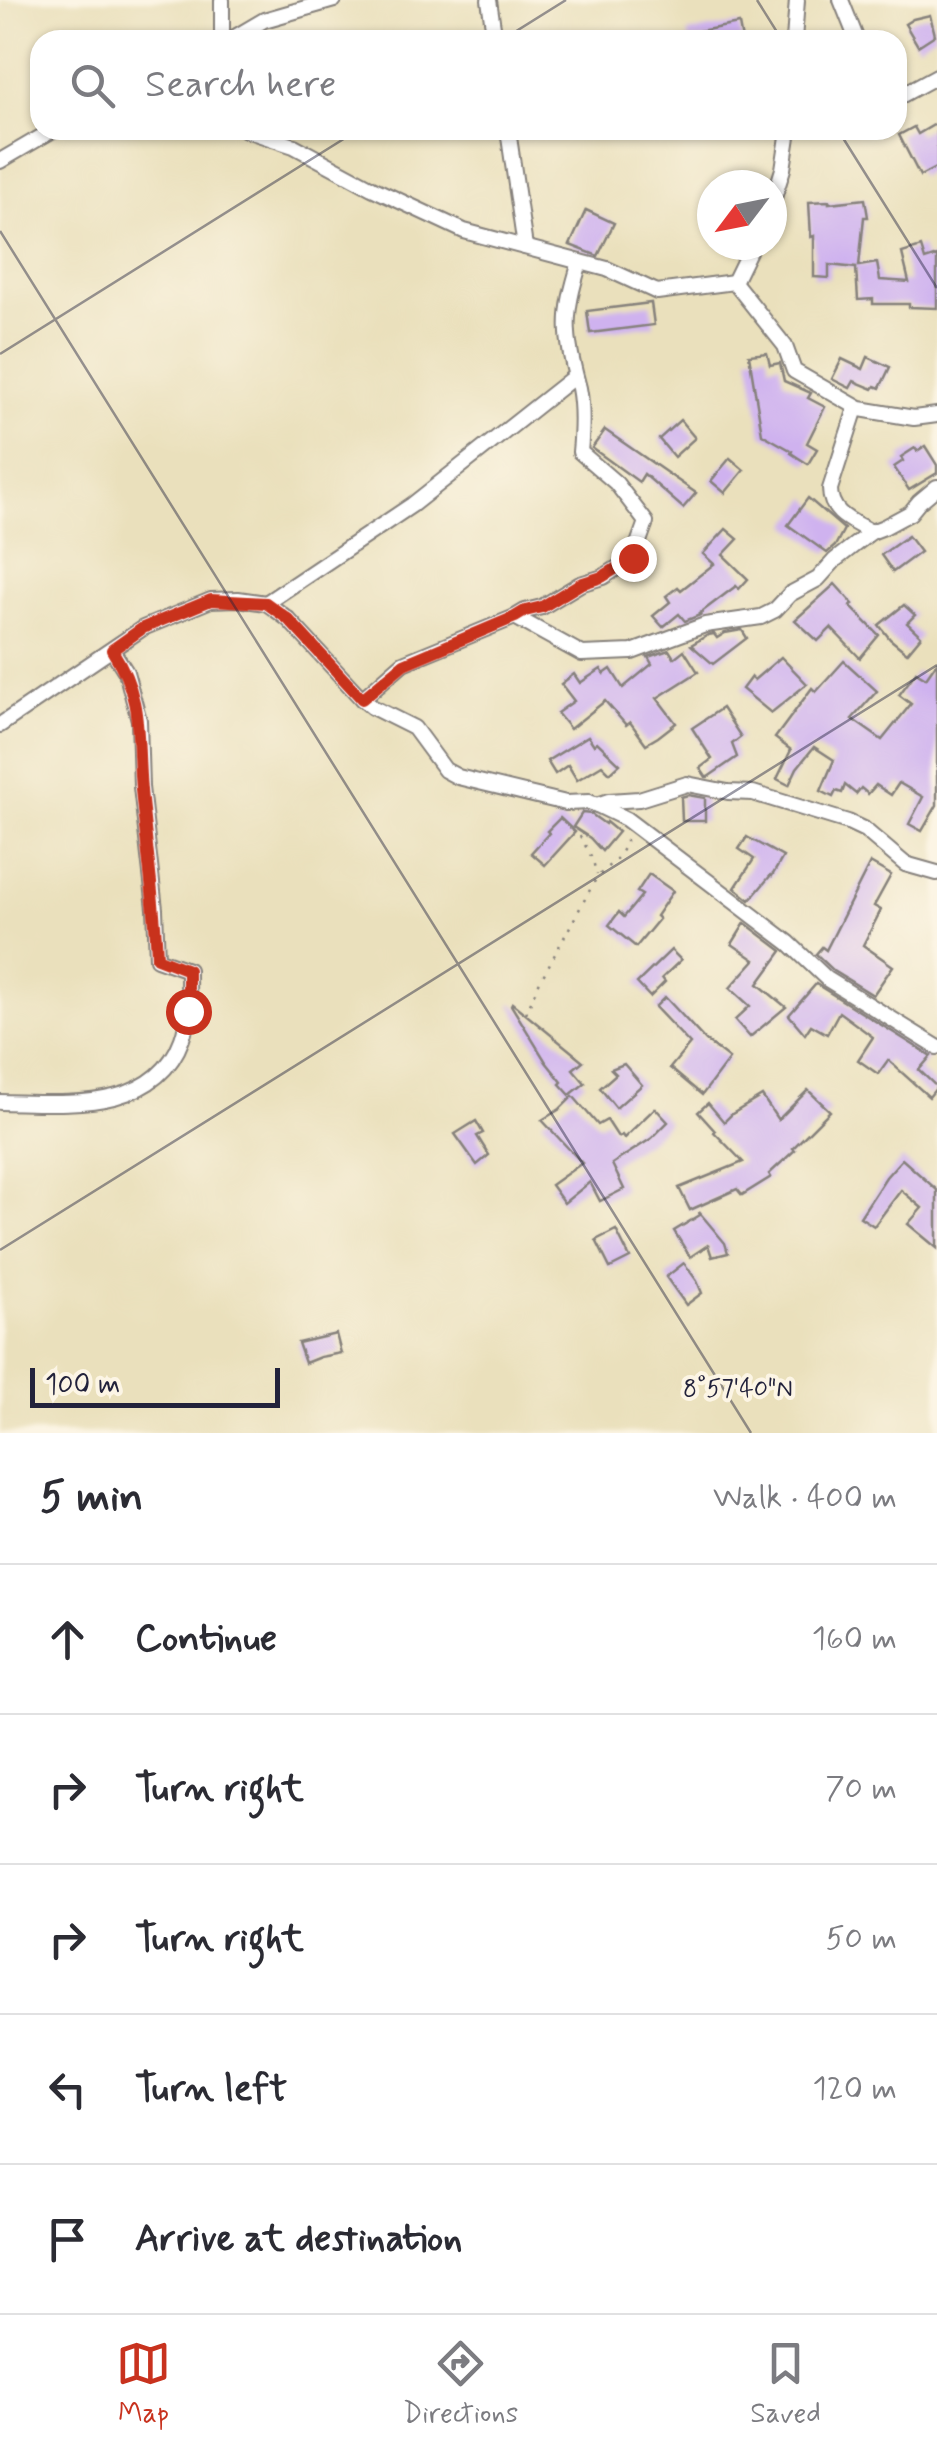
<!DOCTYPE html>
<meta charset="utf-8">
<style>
:root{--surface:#fff;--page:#f7f7f7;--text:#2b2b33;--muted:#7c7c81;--line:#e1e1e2;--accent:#c8321e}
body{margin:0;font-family:Mynerve,sans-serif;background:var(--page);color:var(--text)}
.compass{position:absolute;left:697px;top:170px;width:90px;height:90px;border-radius:50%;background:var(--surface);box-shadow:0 2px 8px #0004;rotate:238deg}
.scale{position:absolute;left:30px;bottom:25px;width:250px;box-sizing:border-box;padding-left:10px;border:5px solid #22223b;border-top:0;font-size:28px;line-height:35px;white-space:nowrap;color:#22223b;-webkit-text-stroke:8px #fcf5e5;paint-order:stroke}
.stop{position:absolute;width:30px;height:30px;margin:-22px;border:8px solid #c8321e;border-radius:50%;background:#fff}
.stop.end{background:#c8321e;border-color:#fff;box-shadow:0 2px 10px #0008}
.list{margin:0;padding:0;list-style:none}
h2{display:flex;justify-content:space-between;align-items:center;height:130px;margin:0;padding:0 40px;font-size:42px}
h2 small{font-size:32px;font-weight:400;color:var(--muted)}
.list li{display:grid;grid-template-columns:65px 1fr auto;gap:30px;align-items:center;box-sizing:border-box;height:150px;padding:0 40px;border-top:2px solid var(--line)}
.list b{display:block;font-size:38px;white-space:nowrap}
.list em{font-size:32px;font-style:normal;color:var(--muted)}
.icon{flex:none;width:55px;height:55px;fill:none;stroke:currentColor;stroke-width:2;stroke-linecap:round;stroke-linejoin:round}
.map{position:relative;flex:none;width:937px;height:1433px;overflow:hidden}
.search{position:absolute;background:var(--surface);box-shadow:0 2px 8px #0004;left:30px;right:30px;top:30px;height:110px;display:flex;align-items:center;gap:25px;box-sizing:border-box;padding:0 35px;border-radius:30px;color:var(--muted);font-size:38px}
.sheet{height:880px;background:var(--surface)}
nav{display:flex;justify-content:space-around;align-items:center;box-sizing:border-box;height:140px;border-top:2px solid var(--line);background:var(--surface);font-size:28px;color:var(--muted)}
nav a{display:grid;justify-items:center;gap:5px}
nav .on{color:var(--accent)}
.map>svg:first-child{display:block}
.building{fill:#cfb2ef}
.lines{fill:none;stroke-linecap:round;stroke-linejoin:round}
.street-casing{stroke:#86817c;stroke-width:18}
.path{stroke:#86817c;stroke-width:2.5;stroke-dasharray:2.5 8;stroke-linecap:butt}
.street{stroke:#fff;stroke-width:14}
.route{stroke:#c8321e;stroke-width:12}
.ticks{fill:none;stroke:#22223b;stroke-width:2.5;stroke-opacity:0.45}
.ticks-label{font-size:25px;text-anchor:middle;fill:#22223b;stroke:#fcf5e5;stroke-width:8;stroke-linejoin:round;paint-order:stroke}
</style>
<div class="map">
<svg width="937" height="1433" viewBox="0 0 937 1433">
<rect width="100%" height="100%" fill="#fcf5e5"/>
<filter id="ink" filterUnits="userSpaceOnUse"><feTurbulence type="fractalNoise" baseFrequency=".01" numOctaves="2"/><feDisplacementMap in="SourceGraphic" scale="20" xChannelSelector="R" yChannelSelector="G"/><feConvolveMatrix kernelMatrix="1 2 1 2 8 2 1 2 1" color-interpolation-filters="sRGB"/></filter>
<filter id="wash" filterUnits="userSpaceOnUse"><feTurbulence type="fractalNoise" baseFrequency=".0048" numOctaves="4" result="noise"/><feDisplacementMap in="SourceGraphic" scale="40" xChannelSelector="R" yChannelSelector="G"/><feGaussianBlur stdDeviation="2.25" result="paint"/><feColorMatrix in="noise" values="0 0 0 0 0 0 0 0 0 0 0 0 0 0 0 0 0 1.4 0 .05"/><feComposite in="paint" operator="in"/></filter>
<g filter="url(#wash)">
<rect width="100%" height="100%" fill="#eae0bc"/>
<g id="blocks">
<g class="building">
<path d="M930,15l5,20 -17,11 -13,-22 8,-5z"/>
<path d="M739,24l3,16h-54v-7z"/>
<path d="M937,123v44l-17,9 -21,-41 15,-8 4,7z"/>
<path d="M865,199l3,18h-4l-5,49 18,-3 3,17 29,2 -7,-29 19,-6 4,13 12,-4v52l-28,-1v-3h-36v-5l-15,1 -2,-32 -27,-3v13l-15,-1v-41l-3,1 -2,-35 20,-1v2z"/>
<path d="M586,210l28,13 -16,33 -28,-11z"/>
<path d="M651,303l3,22 -64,8 -3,-22z"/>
<path d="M767,353l3,12 10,-2 4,18 27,12 -3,5 17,9 -18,36 10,6 -9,15 -17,-11 1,-2 -30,-17 -13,-79z"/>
<path d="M868,357l22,10 -10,21 -5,-2 -2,3 -19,-8 -4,7 -18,-9 10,-20 21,10z"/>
<path d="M680,420l15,18 -21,19 -15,-18z"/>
<path d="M605,430l91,63 -13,15 -39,-34 -5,8 -47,-34z"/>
<path d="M925,446l12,19v8l-28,17 -15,-23 9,-6 -2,-4 14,-9 2,3z"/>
<path d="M730,458l14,12 -19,23 -14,-12z"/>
<path d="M808,498l36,31 -9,17 -8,7 -39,-28z"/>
<path d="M726,529l12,10 -15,16 25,24 -9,10 -3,-3 -37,28 1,1 -15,6 -6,-7 -16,13 -10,-11 17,-14 -4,-6 12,-9 3,3 33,-26 -11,-10z"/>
<path d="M908,536l12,16 -27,20 -12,-17z"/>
<path d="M835,584l18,20 -3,2 29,29 -19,23 -29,-30 -13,13 -23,-21z"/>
<path d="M904,605l11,10 -8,8 14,13 -14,17 -17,-14 -11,-14z"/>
<path d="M742,630l5,8 -34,26 -22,-19 17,-10 6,-1 3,4 8,-5z"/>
<path d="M669,650l5,8 10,-8 14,22 -41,26 19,25 -18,14 -12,7 -16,-22 -4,3 -21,-24 -35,28 -13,-16 17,-12 -13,-17 13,-10 6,9 21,-14 3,5 7,-5 12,19 29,-24 -4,-7z"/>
<path d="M781,657l26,27 -36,29 -29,-24 9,-12 3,3z"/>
<path d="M844,661l33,30 -25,28 30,21 29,-36 -12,-9 17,-23 10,6 11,-16v143l-15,26 -13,-7 14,-27 -24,-14 -8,12 -15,-10 -8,9 -7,-6 -5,6 -11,-9 -3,8 -6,-2 -3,6 -12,-6 13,-31 -20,-13 -17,21 -8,17 -12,-6 14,-29 -16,-12 37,-50 4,4z"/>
<path d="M722,708l19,29 -9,7 5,13 -29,20h-2l-6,-9 12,-9 -20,-31z"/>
<path d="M588,736l6,9 3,-3 23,22 -10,9 -8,-8 -25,15 -9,-15 -13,9 -8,-13z"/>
<path d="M688,795l17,3v23h-23l-1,-24z"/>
<path d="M582,813l9,1 14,10 1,-2 12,10 -16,19 -12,-13 -17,-11z"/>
<path d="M560,818l15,14 -30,33 -14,-12 18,-20 -2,-2z"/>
<path d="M747,837l36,20 -11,19 -1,-1 -21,25 -15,-12 19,-29 -15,-10z"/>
<path d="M870,863l21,12 -17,31 7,4 -18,35 30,21 -20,29 -39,-24 -18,-17 6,-7 4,3z"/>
<path d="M649,874l24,17 -17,25 3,3 -23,28 -27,-22 10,-13 5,5 18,-22 -5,-3z"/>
<path d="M745,923l37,28 -24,33 28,23 -36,30 -15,-17 15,-14 -20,-18 25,-28 -23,-16z"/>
<path d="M671,950l10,10 -19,18 3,4 -15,15 -13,-14z"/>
<path d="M816,984l115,72 -12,14 18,17 -8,10 -41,-37 -10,14 -20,-14 15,-23 -34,-25 -12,22 -16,-9 -6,9 -16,-19z"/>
<path d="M665,997l41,44 23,18 -27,36 -32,-27 20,-24 -35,-37z"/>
<path d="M512,1003l71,58 -10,8 12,14 -15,12 -10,-11 2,-2 -16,-20 -35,-57z"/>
<path d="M624,1064l18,21 -26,23 -16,-20 16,-14 -5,-5z"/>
<path d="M808,1090l22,21 -37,37 2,2 -26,24 2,3 -29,18 -5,-6 -47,21 -11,-22 64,-26 -29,-30 1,-1 -17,-19 10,-9 16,19 8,-8 30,-18 16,24z"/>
<path d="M573,1096l25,29 9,-5 11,17 4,-2 2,3 31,-30 13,14 -16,16 -40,26 12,25 -24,12 -10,-19 -26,21 -13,-18 31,-22 -40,-43 18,-11z"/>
<path d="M476,1121l7,12 -6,3 12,19 -12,10 -22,-31z"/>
<path d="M902,1159l35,31v58l-29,-24 14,-16 -21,-18 -27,36 -14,-9 26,-40z"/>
<path d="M699,1212l26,31 3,10 -16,4 -4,-12 -18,12 -16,-26 26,-16z"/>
<path d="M616,1230l14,28 -20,10 -14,-28z"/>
<path d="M684,1263l13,18 5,12 -16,12 -20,-28z"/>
<path d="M336,1334l5,19 -21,4 -15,6 -7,-20z"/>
</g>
</g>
</g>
<g filter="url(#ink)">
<use href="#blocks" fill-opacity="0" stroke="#86817c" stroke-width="2.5"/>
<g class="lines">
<defs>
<g id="street">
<path d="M489,0l6,40"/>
<path d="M841,0l16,40"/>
<path d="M222,40v-40"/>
<path d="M230,40l34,-20 70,-20"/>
<path d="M794,40l3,-40"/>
<path d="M897,95h5l35,-19"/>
<path d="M246,130l48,16 78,42 92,43 143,38 50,23 77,-10 51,64 9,25 66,38 54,9 23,-3"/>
<path d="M508,130l17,117"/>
<path d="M0,161l53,-31"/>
<path d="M772,204l11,-35 6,-39"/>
<path d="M734,282l18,-37"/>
<path d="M856,408l-26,81c0,25 22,32 41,43"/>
<path d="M266,603l146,-98 163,-129"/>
<path d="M515,617l67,37 50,-2 73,-27 56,-8 14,-7 15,-16 28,-15 17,-19 36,-28 13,-5 26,-14 9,-11 18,-15"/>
<path d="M362,699l41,-36 112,-46 10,-6 17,-4 38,-23 23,-7 30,-19 13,-36 -30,-39 -36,-31c2,-21 3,-44 -1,-64 -5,-19 -10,-36 -11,-55 -2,-24 5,-48 12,-71"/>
<path d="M0,725l143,-97 68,-28 27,-1 28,4 10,7 12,9 74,80 10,8 42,21 31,42 13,7 108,26 23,-1 8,3 12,-4 30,-2 48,-15 41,8 25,1 95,29 17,8 40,34 32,9"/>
<path d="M597,805l29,14 163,124 38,36 110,68"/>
<path d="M0,1102c64,1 155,12 182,-63 8,-22 6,-46 6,-69l-31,-11 -2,-50 -14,-122 -2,-67 -13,-48 -14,-22"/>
</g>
</defs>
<use href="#street" class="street-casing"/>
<g class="path">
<path d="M580,836l12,22 5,17"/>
<path d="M526,1013l11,-26 60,-110 21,-20 8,-14v-5"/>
</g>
<use href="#street" class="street"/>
</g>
</g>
<g class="lines" filter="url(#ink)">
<path class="route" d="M188,1011v-41l-31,-12c-2,-56 -11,-112 -16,-168 -5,-56 3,-90 -29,-140l31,-22 68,-28 55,3 22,16 74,80 42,-35 111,-47 10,-6 17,-4 38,-23 22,-7 31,-19"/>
</g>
<path class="ticks" d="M757,0l25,40M502,40l64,-40M838,130l99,158M0,231l751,1202M0,354l358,-224M0,1250l937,-585"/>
<g class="ticks-label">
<text x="738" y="1396">8°57'40"N</text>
</g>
</svg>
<svg class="compass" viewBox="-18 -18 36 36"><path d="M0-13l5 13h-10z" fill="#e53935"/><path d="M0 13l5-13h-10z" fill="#7c7c81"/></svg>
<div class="scale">100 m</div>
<div class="stop" style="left:188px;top:1011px"></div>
<div class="stop end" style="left:633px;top:558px"></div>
<div class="search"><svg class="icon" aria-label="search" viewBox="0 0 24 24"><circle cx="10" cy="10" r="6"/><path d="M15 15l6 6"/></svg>Search here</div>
</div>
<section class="sheet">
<h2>5 min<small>Walk · 400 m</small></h2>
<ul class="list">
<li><svg class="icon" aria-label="ahead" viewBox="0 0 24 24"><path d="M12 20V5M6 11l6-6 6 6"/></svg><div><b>Continue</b></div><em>160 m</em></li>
<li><svg class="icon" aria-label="right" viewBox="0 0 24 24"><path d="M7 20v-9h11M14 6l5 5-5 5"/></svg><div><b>Turn right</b></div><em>70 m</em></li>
<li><svg class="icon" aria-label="right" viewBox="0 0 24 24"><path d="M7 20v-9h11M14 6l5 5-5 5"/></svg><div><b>Turn right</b></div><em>50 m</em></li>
<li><svg class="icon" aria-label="left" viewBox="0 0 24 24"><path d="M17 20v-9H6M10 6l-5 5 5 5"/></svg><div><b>Turn left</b></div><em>120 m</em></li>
<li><svg class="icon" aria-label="arrive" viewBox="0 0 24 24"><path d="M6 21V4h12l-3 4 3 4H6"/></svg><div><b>Arrive at destination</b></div></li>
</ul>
</section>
<nav>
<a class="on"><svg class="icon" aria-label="map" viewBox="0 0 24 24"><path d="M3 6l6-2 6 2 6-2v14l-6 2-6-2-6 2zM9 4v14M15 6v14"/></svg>Map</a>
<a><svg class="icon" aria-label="directions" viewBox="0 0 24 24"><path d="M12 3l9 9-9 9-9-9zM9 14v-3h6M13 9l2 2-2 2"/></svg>Directions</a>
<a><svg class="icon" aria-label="saved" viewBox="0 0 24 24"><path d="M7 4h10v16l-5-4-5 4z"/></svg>Saved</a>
</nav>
